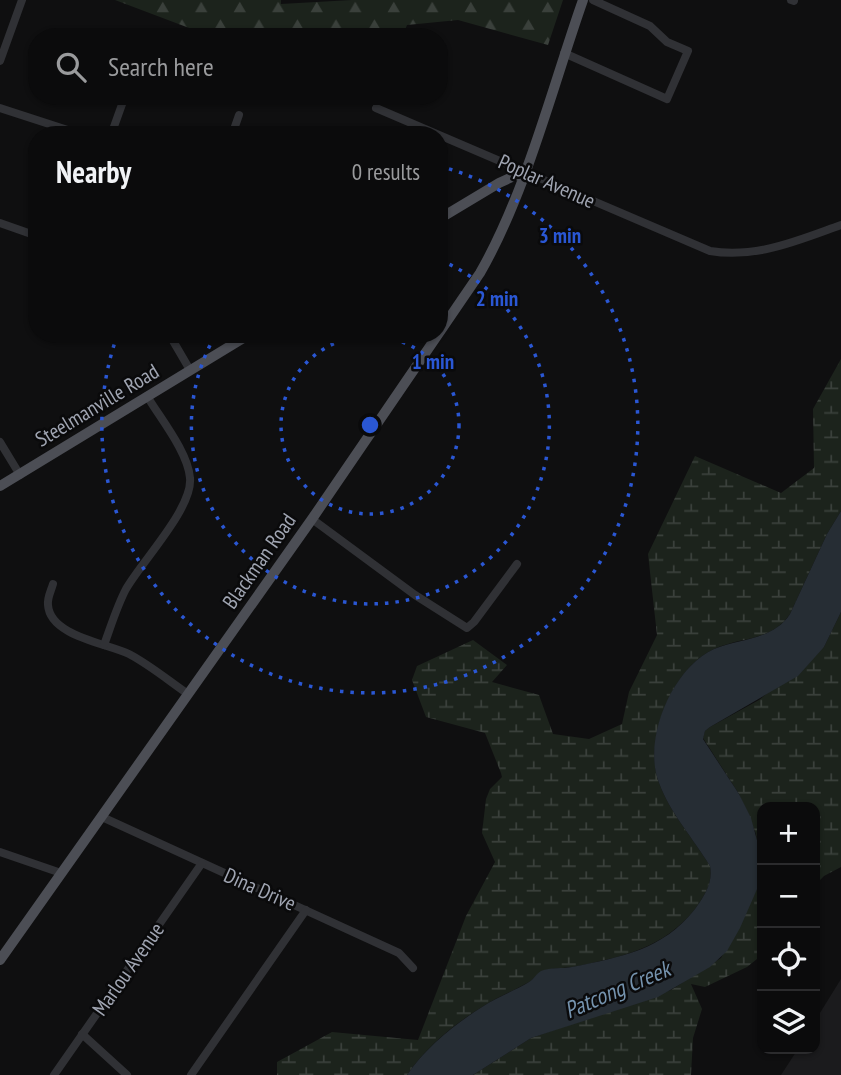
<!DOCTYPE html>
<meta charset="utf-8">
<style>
:root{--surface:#0b0b0c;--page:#141415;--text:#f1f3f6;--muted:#9a9b9d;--line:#2b2b2d}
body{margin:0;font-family:"PT Sans Narrow",sans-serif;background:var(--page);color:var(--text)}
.controls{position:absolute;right:21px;bottom:21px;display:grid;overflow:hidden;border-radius:14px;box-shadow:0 2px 5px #0004}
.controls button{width:63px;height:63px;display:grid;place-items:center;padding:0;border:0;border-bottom:2px solid var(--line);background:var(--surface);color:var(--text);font:35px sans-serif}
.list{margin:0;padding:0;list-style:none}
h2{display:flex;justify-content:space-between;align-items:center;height:91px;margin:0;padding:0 28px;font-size:30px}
h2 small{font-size:23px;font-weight:400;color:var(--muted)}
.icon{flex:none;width:38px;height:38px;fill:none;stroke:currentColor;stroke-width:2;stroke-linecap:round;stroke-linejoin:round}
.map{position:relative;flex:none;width:841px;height:1075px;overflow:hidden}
.search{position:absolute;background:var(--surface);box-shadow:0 2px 5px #0004;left:28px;top:28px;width:420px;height:77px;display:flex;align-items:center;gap:18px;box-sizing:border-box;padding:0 24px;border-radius:28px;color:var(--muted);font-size:26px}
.panel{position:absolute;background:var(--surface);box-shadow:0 2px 5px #0004;left:28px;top:126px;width:420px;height:217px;border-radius:28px}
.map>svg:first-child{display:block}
.built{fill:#1b1b1d}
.forest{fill:url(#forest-firs)}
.wetland{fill:url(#wetland-marsh)}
.water{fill:#262d34}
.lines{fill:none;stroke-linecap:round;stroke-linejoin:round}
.minor{stroke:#303135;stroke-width:8}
.major{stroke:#4c4e55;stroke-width:10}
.ring{fill:none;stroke:#2a57d4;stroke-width:3.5;stroke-dasharray:3.5 7}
.labels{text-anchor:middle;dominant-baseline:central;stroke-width:5;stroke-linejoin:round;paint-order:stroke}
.street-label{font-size:21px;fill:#a0a5b2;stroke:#0a0a0b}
.water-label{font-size:23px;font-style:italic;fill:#7593ae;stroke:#0a0a0b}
.centre{fill:#2a57d4;stroke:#0a0a0b;stroke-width:3.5}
.ring-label{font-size:21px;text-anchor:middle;font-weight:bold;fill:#2a57d4;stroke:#0a0a0b;stroke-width:5;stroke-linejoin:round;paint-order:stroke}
</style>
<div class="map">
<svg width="841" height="1075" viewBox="0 0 841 1075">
<defs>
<pattern id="forest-firs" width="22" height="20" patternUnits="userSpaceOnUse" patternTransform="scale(1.75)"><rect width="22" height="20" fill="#1c231c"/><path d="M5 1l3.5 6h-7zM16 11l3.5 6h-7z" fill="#3a403b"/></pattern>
<pattern id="wetland-marsh" width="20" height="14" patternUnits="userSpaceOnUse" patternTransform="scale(1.75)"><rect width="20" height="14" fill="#1c231c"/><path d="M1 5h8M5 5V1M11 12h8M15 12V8" fill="none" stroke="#3a403b"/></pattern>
</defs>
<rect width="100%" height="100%" fill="#0f0f10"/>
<path class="built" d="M841,979v96h-60l17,-26h17v-28z"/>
<path class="forest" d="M115,0h166v4l71,-4h211l-15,45 -90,-25 -51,5 -5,12h-189z"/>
<g class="wetland">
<path d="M841,359v152l-14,23 -37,80c-20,28 -47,22 -76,35 -42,19 -71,91 -55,134 11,30 34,55 51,83 3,17 -5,29 -15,43 -32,40 -74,48 -122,58 -9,1 -18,1 -27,3 -6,2 -11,8 -17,12 -16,9 -32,15 -47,25 -28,17 -57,41 -75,68h-130v-13l55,-30 86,8 48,-124 29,-54 -13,-29 4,-34 4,-10 12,-12 -1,-4 -16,-40 -59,-16 -14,-37 5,-14 56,-26 34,25 -15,17 47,13 14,39 36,5 33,-15 7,-32 28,-57 -9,-81 47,-98 86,37 33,-25 -1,-59z"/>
<path d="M841,612v255l-17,9 -9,9v-78h-53v148l-15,12 -42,20 -14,-3 11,25 -9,29 -2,37h-218l58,-37 140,-48 50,-32 37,-71 1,-27 -3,-26 -17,-40 -36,-56 2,-7 5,-4 49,-27 65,-53z"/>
</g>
<path class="water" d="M841,511v101l-17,35 -26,29 -88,51 -5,4 -2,8 36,55 12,24 7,26v43l-18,41 -13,23 -17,16 -52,30 -127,41 -58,37h-66c18,-27 48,-51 75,-68 15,-10 32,-16 47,-25 5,-3 7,-8 12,-11 9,-4 22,-2 31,-4 49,-10 91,-17 123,-58 10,-14 18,-26 15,-43 -17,-28 -40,-53 -51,-83 -17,-43 13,-115 55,-134 27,-11 59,-9 76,-35l37,-80z"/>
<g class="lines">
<g class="minor">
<path d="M791,0l3,1"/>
<path d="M564,53l103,46 21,-48 -21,-9 -17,-16 -57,-26"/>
<path d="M0,61l22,-61"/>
<path d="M0,108l83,27"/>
<path d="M376,108l334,143c46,8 89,-11 131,-26"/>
<path d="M111,135l14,-39"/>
<path d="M232,135l7,-20"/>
<path d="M0,223l37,13"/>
<path d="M169,334l21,36"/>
<path d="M0,442l20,33"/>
<path d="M312,519l103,76 52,33 7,-6 43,-58"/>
<path d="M53,584c-2,7 -6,14 -5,21 2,31 58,38 81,49 21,11 40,27 59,40"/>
<path d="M104,645c7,-19 13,-39 22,-56 16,-28 67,-81 64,-111 -2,-26 -30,-60 -43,-82"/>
<path d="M102,817l297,136 14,15"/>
<path d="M0,852l61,21"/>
<path d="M82,1034l45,41"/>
<path d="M54,1075l148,-212"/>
<path d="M191,1075l115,-165"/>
</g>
<g class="major">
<path d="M439,219l60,-36 26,-12"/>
<path d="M0,486l250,-152"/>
<path d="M0,960l312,-441 168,-246c46,-80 72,-185 103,-273"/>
</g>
</g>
<g class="ring">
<circle cx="370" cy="425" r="89"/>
<path d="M440 260A179 179 0 1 1 215 336"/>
<path d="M439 166A268 268 0 1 1 117 336"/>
</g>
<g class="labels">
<g class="street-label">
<text transform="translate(547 181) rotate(24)">Poplar Avenue</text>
<text transform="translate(97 405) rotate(-31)">Steelmanville Road</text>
<text transform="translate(259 561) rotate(-55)">Blackman Road</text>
<text transform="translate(260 889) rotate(24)">Dina Drive</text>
<text transform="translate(128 969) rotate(-55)">Marlou Avenue</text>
</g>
<g class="water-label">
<text transform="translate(617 989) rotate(-23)">Patcong Creek</text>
</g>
</g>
<circle cx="370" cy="425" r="10" class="centre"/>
<g class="ring-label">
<text x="560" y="243">3 min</text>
<text x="497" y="306">2 min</text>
<text x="433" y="369">1 min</text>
</g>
</svg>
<div class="controls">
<button>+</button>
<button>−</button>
<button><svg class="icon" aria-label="locate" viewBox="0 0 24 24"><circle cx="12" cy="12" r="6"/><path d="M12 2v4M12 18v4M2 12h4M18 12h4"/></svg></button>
<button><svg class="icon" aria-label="layers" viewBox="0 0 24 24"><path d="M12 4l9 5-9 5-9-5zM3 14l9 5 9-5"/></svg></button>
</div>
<div class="search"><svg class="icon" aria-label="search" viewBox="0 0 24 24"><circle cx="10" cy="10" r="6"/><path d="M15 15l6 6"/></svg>Search here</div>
<section class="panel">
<h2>Nearby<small>0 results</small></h2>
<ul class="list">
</ul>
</section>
</div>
